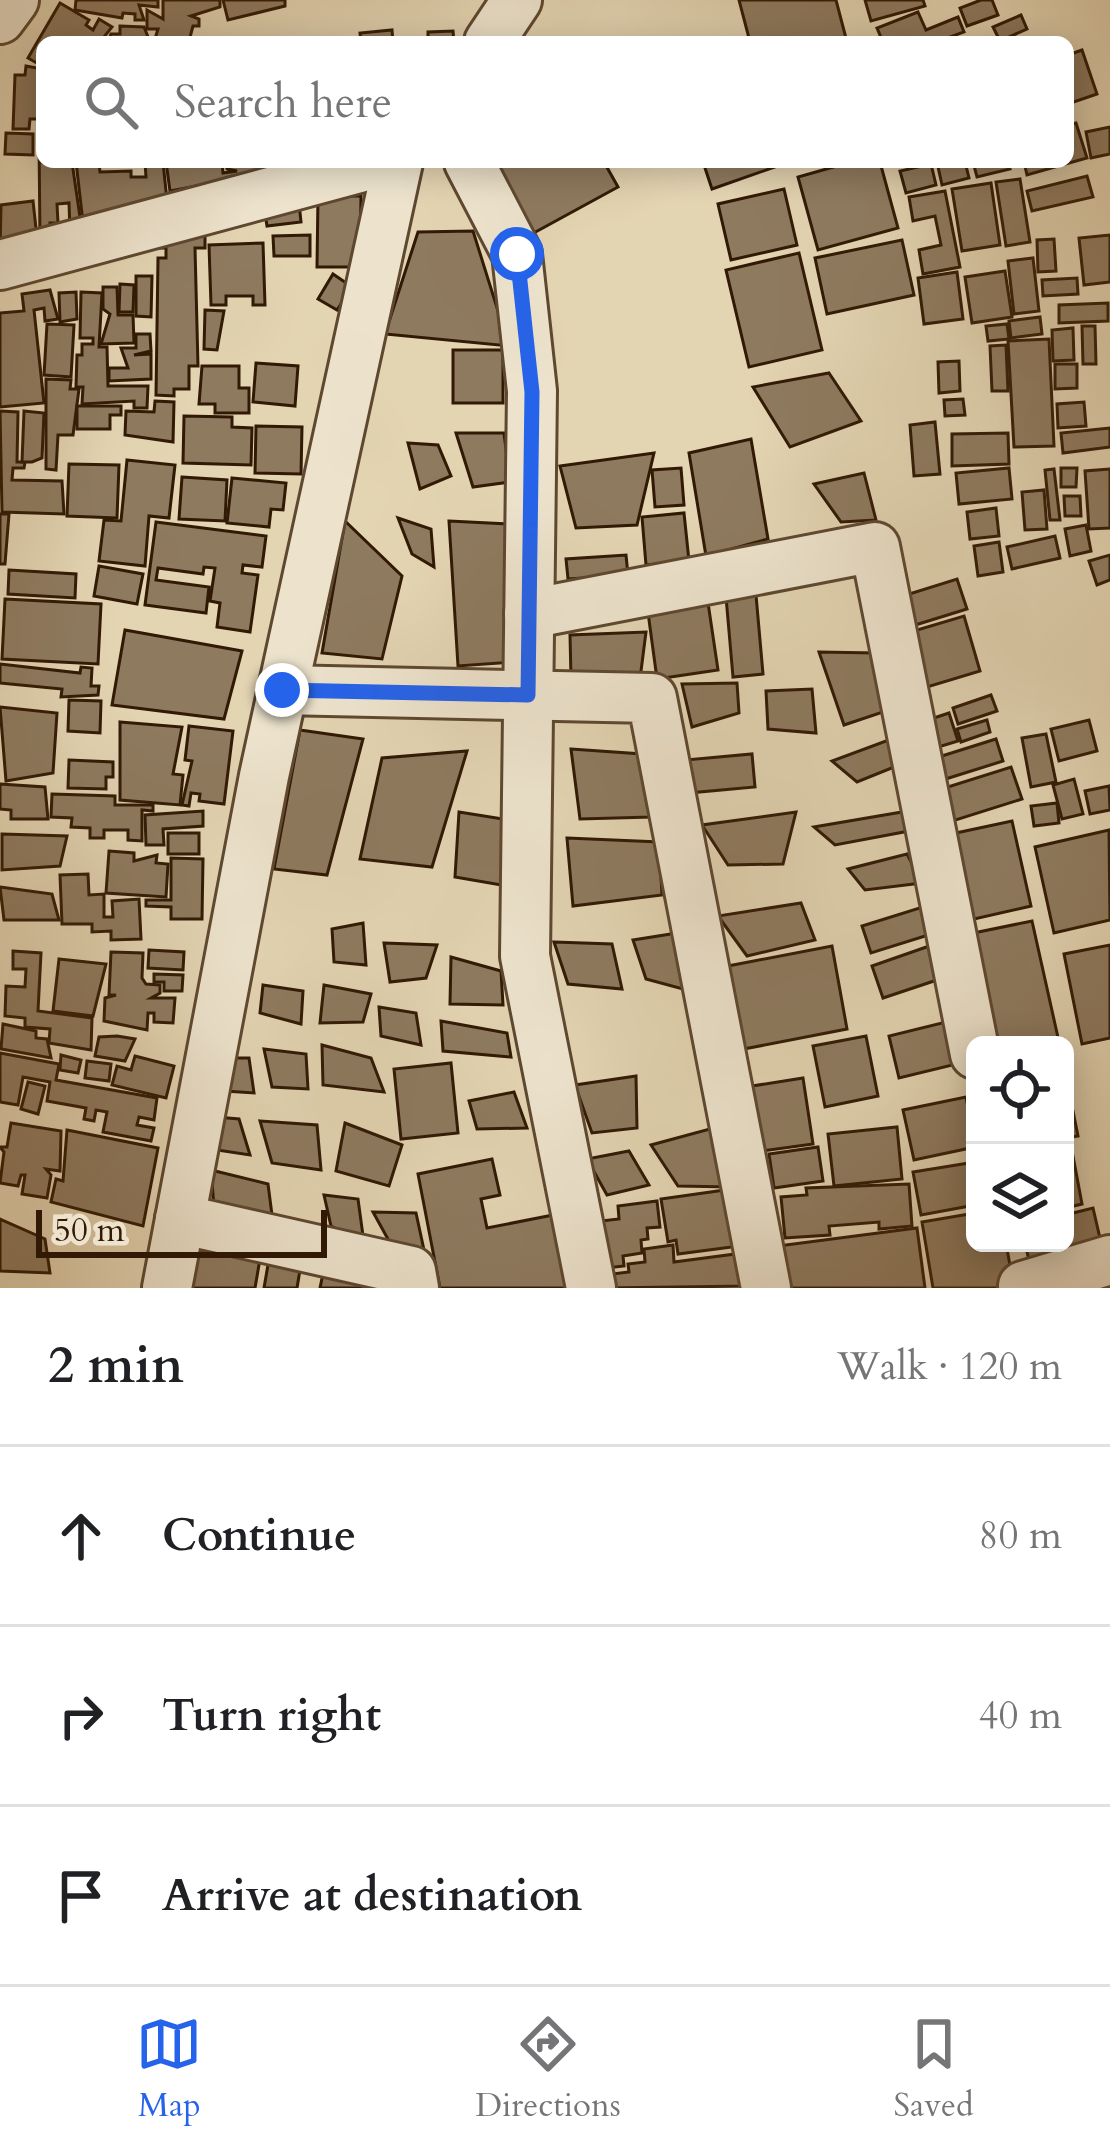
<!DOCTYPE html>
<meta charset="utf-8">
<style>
:root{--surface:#fff;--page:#f6f6f6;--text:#202124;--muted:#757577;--line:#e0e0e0;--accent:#2563eb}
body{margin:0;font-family:Cardo,serif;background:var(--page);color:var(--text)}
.controls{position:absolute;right:36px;bottom:36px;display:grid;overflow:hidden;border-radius:18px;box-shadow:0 6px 30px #0003}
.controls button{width:108px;height:108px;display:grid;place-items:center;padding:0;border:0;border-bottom:3px solid var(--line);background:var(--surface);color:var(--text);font:60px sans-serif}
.scale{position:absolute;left:36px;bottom:30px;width:291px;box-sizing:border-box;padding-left:12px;border:6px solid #311905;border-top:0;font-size:33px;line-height:42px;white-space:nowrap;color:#311905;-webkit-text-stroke:9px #ede3cd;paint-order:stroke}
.stop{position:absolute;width:36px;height:36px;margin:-27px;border:9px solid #2563eb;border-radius:50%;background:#fff}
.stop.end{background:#2563eb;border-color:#fff;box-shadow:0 3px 12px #0008}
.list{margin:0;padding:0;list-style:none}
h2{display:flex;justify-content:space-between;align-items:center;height:156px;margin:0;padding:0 48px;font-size:51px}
h2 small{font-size:39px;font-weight:400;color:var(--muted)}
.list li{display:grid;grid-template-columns:78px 1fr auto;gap:36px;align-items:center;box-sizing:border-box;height:180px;padding:0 48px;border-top:3px solid var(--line)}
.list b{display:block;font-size:45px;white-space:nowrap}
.list em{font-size:39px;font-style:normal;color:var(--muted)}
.icon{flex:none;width:66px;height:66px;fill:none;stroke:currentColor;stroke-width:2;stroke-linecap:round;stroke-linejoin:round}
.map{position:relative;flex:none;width:1110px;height:1288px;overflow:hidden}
.search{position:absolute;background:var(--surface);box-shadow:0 6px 30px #0003;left:36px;right:36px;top:36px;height:132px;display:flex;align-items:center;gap:30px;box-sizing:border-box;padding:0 42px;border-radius:18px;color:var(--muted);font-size:45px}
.sheet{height:696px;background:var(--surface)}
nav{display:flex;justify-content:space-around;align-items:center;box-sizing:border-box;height:168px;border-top:3px solid var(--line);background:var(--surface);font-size:33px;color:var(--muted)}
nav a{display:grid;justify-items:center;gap:6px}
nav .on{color:var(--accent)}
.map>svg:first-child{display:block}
.building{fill:#8e7a5f;stroke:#311905;stroke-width:3}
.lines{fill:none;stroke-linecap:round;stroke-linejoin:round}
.minor-casing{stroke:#5e4830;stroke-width:54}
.minor{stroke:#ede3cd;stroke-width:48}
.route{stroke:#2563eb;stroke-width:15}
</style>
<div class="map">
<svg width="1110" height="1288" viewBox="0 0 1110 1288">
<rect width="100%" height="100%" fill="#e3d4b2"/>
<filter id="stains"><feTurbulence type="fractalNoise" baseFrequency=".00167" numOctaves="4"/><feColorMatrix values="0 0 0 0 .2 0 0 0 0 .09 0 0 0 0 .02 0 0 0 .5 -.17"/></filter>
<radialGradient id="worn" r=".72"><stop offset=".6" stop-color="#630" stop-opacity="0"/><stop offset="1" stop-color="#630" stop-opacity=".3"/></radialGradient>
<g class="building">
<path d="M76,0h82v7l-19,-2 5,15h-9v-6l-12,-1 -1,5 -47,-8z"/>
<path d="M163,0h57v7l-29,9 8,3v7h-6l-4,15 -35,1 4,-13h-11v-19l16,9z"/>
<path d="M223,0h62v6l-57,14z"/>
<path d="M739,0h97l11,42h-97z"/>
<path d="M865,0h58l2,6 -54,15z"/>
<path d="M981,0h11l6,15 -31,11 -7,-18z"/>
<path d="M60,3l29,17 -3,5 7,5 6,-11 13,8 -12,15h-58v24l-14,-8z"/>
<path d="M918,12l8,18 32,-13 6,15 -27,10h-54l-6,-14z"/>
<path d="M1021,15l6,14 -27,12 -7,-14z"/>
<path d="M120,26l24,1 6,15h-42l3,-8h9z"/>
<path d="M392,30l1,12h-32l-1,-9z"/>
<path d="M453,31l1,11h-26v-10z"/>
<path d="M1082,50l15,44 -29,10v-49z"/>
<path d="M26,66l16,3v50h-12l-1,10h-16l2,-54h10z"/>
<path d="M1076,123l11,35 -60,17 -3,-13h44v-37z"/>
<path d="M1110,127v27l-19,4 -5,-26z"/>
<path d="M6,133l27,1v21l-28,-1z"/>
<path d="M39,142l3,20h30l10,69h-12l-1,-28 -12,1 1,19h-8v14l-10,1z"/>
<path d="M76,162h32l-9,1 1,9 31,-1v6h15l-1,-15h18l5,48 -84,21z"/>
<path d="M166,162h56l1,11 14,-2 -10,-2 -1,-7h33l2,12 -91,17z"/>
<path d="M476,162h128l14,25 -99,54z"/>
<path d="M703,162h86l-77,27z"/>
<path d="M851,162h29l18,66 -80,22 -20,-73z"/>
<path d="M937,162h28l4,16 -27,7z"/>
<path d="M973,162h35l2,7 -33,8z"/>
<path d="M931,164l5,21 -30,8 -6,-22z"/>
<path d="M1087,176l6,21 -61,14 -5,-20z"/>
<path d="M1020,179l10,63 -24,4 -10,-64z"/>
<path d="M991,183l9,62 -38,6 -10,-62z"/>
<path d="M784,189l13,56 -66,15 -13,-56z"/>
<path d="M945,191l15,76 -37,7 -4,-24 22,-5 -6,-29 -22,5 -4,-24z"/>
<path d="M318,196h43l-1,71h-43z"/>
<path d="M33,201l5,46 -38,4 1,-46z"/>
<path d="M299,203l2,19 -34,4 -3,-19z"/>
<path d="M157,227l48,1v20h-10l3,118h-9v23h-15v7l-18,-1 2,-137h8v-10h-9z"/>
<path d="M473,231l36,115 -124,-12 33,-102z"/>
<path d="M310,235v21h-36l-1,-20z"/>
<path d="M1110,235v47l-26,3 -5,-47z"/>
<path d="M1054,239l2,32 -18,1 -1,-32z"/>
<path d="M902,240l12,55 -87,19 -12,-56z"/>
<path d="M263,243l2,62h-12v-9h-27v9h-15l-2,-60z"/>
<path d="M799,253l23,97 -73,17 -23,-97z"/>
<path d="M1033,258l6,53 -25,3 -6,-53z"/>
<path d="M1005,271l7,46 -40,6 -7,-46z"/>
<path d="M957,272l6,47 -39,5 -6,-46z"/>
<path d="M333,274l19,13 -15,23 -19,-11z"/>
<path d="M136,276h16l-1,41 -15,-1z"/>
<path d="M1077,278l1,16 -35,2 -1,-16z"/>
<path d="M120,284l14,1 -1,27h-14z"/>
<path d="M103,287h14l1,28h15l1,28 -33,1 9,-30 -7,-5z"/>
<path d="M50,290l8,29 -13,2 -1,-13 -10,2 10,93 -44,4v-94l24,-2 -2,-17z"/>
<path d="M76,292l1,27 -17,3 -1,-29z"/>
<path d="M81,292l21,1 -3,54h8l1,39h40l-1,22h-13v-7l-52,3 1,-17h-7l1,-32h5v-11h11v-6h-13z"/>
<path d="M1108,303v18l-49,2v-18z"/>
<path d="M205,310l19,1 -7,39 -13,-1z"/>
<path d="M1040,317l2,17 -31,4 -2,-17z"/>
<path d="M47,324l27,1 -3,52 -27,-2z"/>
<path d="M1007,324l2,15 -21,2 -2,-15z"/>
<path d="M1082,326h13l1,38h-13z"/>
<path d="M1073,328l1,32 -21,1 -1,-31z"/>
<path d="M136,334h14l1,17 -17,4 17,-1v25l-42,2v-13h19l-7,-20h15z"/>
<path d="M1049,339l5,107 -40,1 -6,-106z"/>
<path d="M1006,345l2,46h-16l-2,-45z"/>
<rect x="453" y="350" width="50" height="53"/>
<path d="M959,361l1,30 -21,2 -1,-31z"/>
<path d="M256,363l42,3 -3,40 -42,-4z"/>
<path d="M1055,364h22v24l-22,1z"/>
<path d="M202,366h37v22h10v25h-34v-9h-16z"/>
<path d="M829,373l32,48 -71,26 -37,-60z"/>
<path d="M46,379l25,1 -1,9h9l-6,46h-15l-2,35 -10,-1z"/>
<path d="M963,399l2,16 -20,1 -1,-16z"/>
<path d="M155,401l19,1 -1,40 -48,-7 1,-24 28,1z"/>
<path d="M1084,402l2,24 -28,2 -1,-24z"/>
<path d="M77,406h44v9h-11v14h-33z"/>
<path d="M0,411l18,1 -1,50h8l-1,6h-11l-1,12 50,1 2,33 -62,-2z"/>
<path d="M24,411l20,2 -2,45 -10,4h-10z"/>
<path d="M184,416l48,1v10l20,1 -1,37 -68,-2z"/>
<path d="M935,422l5,52 -26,2 -4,-51z"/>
<path d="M256,426l46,1 -1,47 -46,-1z"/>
<path d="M1110,428v19l-47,6 -2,-20z"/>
<path d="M456,433h48l6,49 -37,5z"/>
<path d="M1008,433l1,31 -57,2v-32z"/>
<path d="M751,439l17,100 -62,17 -17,-103z"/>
<path d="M408,443l30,2 13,31 -31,13z"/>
<path d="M654,453l-17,72 -61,3 -16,-62z"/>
<path d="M127,460l48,5 -6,53 -20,-2 -4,50 -46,-5 5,-41 17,1z"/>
<path d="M69,464l50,1 -2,53 -50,-2z"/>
<path d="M681,468l3,37 -29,2 -3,-37z"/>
<path d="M1009,468l3,31 -53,5 -3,-31z"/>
<path d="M1061,468h16l-1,19h-15z"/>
<path d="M1054,469l6,51h-10l-5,-50z"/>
<path d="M1110,469v59l-21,1 -4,-58z"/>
<path d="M864,473l12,47 -35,2 -27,-38z"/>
<path d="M182,477l45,3 -2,41 -46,-2z"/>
<path d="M232,478l54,5 -3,27 -12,-1 -2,18 -42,-4z"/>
<path d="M1044,490l3,39 -22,1 -3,-38z"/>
<path d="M1064,496h16l1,20h-16z"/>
<path d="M996,508l3,28 -29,3 -3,-27z"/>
<path d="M684,513l5,48 -43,4 -4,-48z"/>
<path d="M0,514h9l-4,50h-5z"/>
<path d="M398,518l33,11 3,38 -22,-13z"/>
<path d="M345,521l57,55 -20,83 -60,-6z"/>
<path d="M449,521l59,3 5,138 -55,4z"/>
<path d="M156,522l110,14 -4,31 -19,-2 -1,8 16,2 -8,57 -33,-5 3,-24 -10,-2 5,-33 -11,-1 -1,7 -45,-6 -2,12 53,7 -3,26 -61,-8z"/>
<path d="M1086,525l5,26 -21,5 -5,-27z"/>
<path d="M1055,536l5,22 -48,11 -5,-22z"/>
<path d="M999,542l4,30 -25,4 -4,-30z"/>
<path d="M626,555l2,20 -60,4 -2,-20z"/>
<path d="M1110,555v25l-13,5 -8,-24z"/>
<path d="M99,566l44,8 -6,30 -43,-8z"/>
<path d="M9,570l67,4 -1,24 -67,-4z"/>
<path d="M957,579l10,30 -68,21 -9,-30z"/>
<path d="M756,595l7,79 -30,3 -7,-80z"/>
<path d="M707,596l11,74 -61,9 -10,-74z"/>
<path d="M5,599l96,5 -3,60 -96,-5z"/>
<path d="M964,616l16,55 -66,20 -17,-55z"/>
<path d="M125,630l117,21 -18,68 -112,-14z"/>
<path d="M646,632l-6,47 -69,-1 -1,-43z"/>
<path d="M819,652l57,1 7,59 -39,13z"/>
<path d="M0,664l80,9 1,-6 11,1 -1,18h8l-1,9 -37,2 1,-8 -62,-6z"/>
<path d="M737,683l2,30 -47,14 -10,-43z"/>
<path d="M812,689l4,44 -48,-4 -2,-38z"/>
<path d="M991,695l6,16 -39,13 -5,-16z"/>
<path d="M69,700l32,1 -1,32 -32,-2z"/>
<path d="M0,707l57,6 -4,60 -47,8z"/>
<path d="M949,713l9,28 -26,8 -10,-27z"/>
<path d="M987,720l3,12 -29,10 -4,-13z"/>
<path d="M1089,720l8,31 -38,10 -8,-32z"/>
<path d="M120,722l62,5 -9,47 10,1 -3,30 -60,-5z"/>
<path d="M189,726l44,5 -9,73 -25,-3 1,-7 -9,-1 -2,13 -7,-1 10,-44 -7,-1z"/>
<path d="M300,730l63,9 -36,136 -53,-6z"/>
<path d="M1046,734l10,48 -25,5 -9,-49z"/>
<path d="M894,738l5,27 -42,17 -25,-21z"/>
<path d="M996,739l7,22 -67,21 -7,-22z"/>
<path d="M571,749l71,5 9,63 -71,2z"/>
<path d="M467,751l-35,116 -72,-8 22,-101z"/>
<path d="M752,754l3,33 -67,6 -3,-33z"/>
<path d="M69,760l44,2v15h-7v12l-38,-1z"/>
<path d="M1011,767l11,32 -79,25 -11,-32z"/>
<path d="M1074,779l9,35 -21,5 -9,-34z"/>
<path d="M0,784l45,3 3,32h-37v-9l-11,-1z"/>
<path d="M1109,786l1,24 -20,4 -5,-23z"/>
<path d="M52,794l63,2v9h38v6l-11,-1v31l-14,-1v-10h-24v8h-14v-10l-19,-1 1,-9 -21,-1z"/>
<path d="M1057,803l2,20 -25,3 -3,-20z"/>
<path d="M203,811v15l-40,3 1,16h-18l-1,-30z"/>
<path d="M459,812l44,7 4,67 -52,-9z"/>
<path d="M796,812l-13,52 -55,1 -26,-40z"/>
<path d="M902,812l7,19 -74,14 -21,-18z"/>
<path d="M1012,821l19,85 -70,16 -19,-86z"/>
<path d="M1109,830l1,90 -56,13 -19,-86z"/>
<rect x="168" y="833" width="31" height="21"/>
<path d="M2,834l65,2 -7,30 -58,4z"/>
<path d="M567,838l92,4 3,53 -89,11z"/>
<path d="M109,851l25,2v8l23,-6 -1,8 12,1 -2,33 -60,-4z"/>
<path d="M907,854l15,29 -57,7 -17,-21z"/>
<path d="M171,858l32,1 -1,60h-31v-12l-25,-1v-6h25z"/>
<path d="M88,874l1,21 15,-1v23h9l-1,-16 27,-2 2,40 -30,1v-9l-19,1v-8h-30l-2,-49z"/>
<path d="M0,887l52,7 7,26h-55z"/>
<path d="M801,903l14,37 -68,16 -29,-40z"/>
<path d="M929,905l9,27 -67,21 -9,-27z"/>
<path d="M1032,921l27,121 -70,3 -25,-110z"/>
<path d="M363,923l3,42 -32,-3 -2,-33z"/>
<path d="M677,933l6,56 -37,-10 -13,-39z"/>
<path d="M554,942l58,2 10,45 -54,-5z"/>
<path d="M384,943l53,2 -11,33 -36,4z"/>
<path d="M935,944l11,33 -63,21 -11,-32z"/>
<path d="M1110,945v93l-28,6 -18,-90z"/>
<path d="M832,946l15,83 -103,20 -16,-83z"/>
<path d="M149,950l35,2 -1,18 -35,-2z"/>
<path d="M13,951l28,2 -3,58 54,7 -1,32 -42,-7 1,-14 -25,-2v-9l-20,-2 1,-30 19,1 1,-18h-13z"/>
<path d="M111,952l32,1 -1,25 4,6 14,1v8l-9,5h24l-2,25 -19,-1v-9h-6l-1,17 -43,-9 1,-23 11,-3h-7z"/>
<path d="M451,957l50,14 2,34 -53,-1z"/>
<path d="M59,959l47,5 -13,52 -40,-5z"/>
<path d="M154,974l29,1 -1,16h-18v-9h-10z"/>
<path d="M263,985l40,6 -2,33 -41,-11z"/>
<path d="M324,985l47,9 -8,28 -43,1z"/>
<path d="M379,1007l37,6 5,32 -40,-9z"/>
<path d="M954,1020l11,42 -66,16 -10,-42z"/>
<path d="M441,1021l66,12 4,24 -68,-6z"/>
<path d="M3,1024l33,7v7l11,1 4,19 -50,-9z"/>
<path d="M117,1036l18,3 -10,22 -30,-5 4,-19z"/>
<path d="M866,1036l12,60 -53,11 -12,-61z"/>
<path d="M322,1045l49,13 13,34 -61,-7z"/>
<path d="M264,1049l42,5 2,35 -36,-2z"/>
<path d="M0,1053l59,11 -3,16 101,18 -3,22 -15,-3 -2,8 17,3 -3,13 -48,-9 4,-20 -11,-2 -2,11 -10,-2 2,-11 -39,-7 3,-19 -27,-5 -5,28 -18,-3z"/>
<path d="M61,1055l20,5 -3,13 -18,-3z"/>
<path d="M135,1056l39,10 -8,32 -54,-13 5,-19 14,4z"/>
<path d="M227,1058h22l5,35 -29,-2z"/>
<path d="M87,1061l24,3 -2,17 -24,-3z"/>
<path d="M451,1063l7,70 -57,6 -7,-70z"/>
<path d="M1065,1071l13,65 -13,2z"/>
<path d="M636,1076l1,52 -45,5 -17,-48z"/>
<path d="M803,1078l10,66 -51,7 -10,-65z"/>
<path d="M28,1082l17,4 -7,28 -17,-5z"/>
<path d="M514,1092l13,36 -50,1 -8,-28z"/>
<path d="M966,1097l9,50 -61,13 -11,-50z"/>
<path d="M216,1117l23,2 11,36 -33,-5z"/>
<path d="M260,1121l57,4 4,45 -49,-7z"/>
<path d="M11,1123l50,8 -1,40 -14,-2 5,6 -4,23 -25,-4 3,-19h-4l-3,11 -18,-3 4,-31 -4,-5h7z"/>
<path d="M345,1123l57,22 -13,41 -53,-15z"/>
<path d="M717,1127l14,60 -53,-1 -27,-41z"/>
<path d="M897,1127l5,52 -68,7 -6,-52z"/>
<path d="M67,1130l91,18 -15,78 -92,-24 5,-23 7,2z"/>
<path d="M818,1147l5,34 -49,7 -5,-34z"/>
<path d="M629,1151l20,34 -42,10 -20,-36z"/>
<path d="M1073,1156l9,48 -17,4v-50z"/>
<path d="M492,1159l8,36 -19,4 6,29 76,-15 15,75h-138l-22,-114z"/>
<path d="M969,1163l6,42 -54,10 -8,-43z"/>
<path d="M211,1170l57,14 4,31 -58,-8z"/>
<path d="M909,1184l3,42 -33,3v-7l-50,4 1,9 -45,3 -4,-41 26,-2 -1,-7z"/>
<path d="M739,1188l8,57 -69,9 -2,-14 -8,2 -7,-43z"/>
<path d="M324,1195l34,4 6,44 -33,-17z"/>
<path d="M657,1201l3,26 -13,1 1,11 -7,1 1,13 -19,3 1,10 -27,3 -5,-47 27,-3 -1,-13z"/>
<path d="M1093,1208l9,39 -72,18 -5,-22h40v-28z"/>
<path d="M373,1212l43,1 8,37 -35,-9z"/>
<path d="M975,1213v30h31l8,45h-81l-11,-66z"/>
<path d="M0,1219l45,20 5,34 -50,-2z"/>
<path d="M917,1228l8,60h-141l-6,-42z"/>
<path d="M673,1245l1,17 69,-9 5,33 -143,2 -1,-13 25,-3 -1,-8 17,-2 -1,-13z"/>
<path d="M177,1246l83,13 -5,29h-85z"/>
<path d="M269,1259l32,5 -4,24h-33z"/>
<path d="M325,1264l64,24h-69z"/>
</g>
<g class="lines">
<defs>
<g id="minor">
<path d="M0,19l14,-19"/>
<path d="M489,42l28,-42"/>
<path d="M469,162l48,92 15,137 -7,565 66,332"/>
<path d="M0,265l381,-103"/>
<path d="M529,614l346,-67 100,507"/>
<path d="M282,690l370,8 114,590"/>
<path d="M180,1219l231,52 3,17"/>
<path d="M1023,1286l87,-26"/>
<path d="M167,1288l97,-512 134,-614"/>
</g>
</defs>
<use href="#minor" class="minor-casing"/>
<use href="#minor" class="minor"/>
</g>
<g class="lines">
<path class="route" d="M282,690l246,5 4,-303 -15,-138"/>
</g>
<rect width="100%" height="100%" filter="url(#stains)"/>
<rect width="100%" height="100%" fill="url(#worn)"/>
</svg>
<div class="controls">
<button><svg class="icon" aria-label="locate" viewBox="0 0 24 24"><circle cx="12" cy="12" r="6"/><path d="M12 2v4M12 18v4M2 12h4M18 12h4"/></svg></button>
<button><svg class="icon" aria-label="layers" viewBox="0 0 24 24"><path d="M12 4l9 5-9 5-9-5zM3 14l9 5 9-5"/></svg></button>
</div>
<div class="scale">50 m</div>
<div class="stop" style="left:517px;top:254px"></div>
<div class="stop end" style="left:282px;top:690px"></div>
<div class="search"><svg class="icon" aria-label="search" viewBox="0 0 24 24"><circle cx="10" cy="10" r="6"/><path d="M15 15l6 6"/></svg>Search here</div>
</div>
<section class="sheet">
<h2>2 min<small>Walk · 120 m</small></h2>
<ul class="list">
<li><svg class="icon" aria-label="ahead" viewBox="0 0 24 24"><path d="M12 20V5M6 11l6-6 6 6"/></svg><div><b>Continue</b></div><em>80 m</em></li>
<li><svg class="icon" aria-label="right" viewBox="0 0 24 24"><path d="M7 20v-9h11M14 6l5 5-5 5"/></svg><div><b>Turn right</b></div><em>40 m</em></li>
<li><svg class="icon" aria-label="arrive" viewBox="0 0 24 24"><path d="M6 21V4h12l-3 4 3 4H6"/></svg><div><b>Arrive at destination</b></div></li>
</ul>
</section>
<nav>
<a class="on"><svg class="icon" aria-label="map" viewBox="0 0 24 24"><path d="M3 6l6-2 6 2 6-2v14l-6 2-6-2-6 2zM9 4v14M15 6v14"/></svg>Map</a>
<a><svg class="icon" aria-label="directions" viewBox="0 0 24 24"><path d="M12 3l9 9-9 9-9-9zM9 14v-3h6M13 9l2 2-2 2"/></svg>Directions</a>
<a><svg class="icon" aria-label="saved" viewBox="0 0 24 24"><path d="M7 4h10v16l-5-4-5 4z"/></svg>Saved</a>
</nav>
